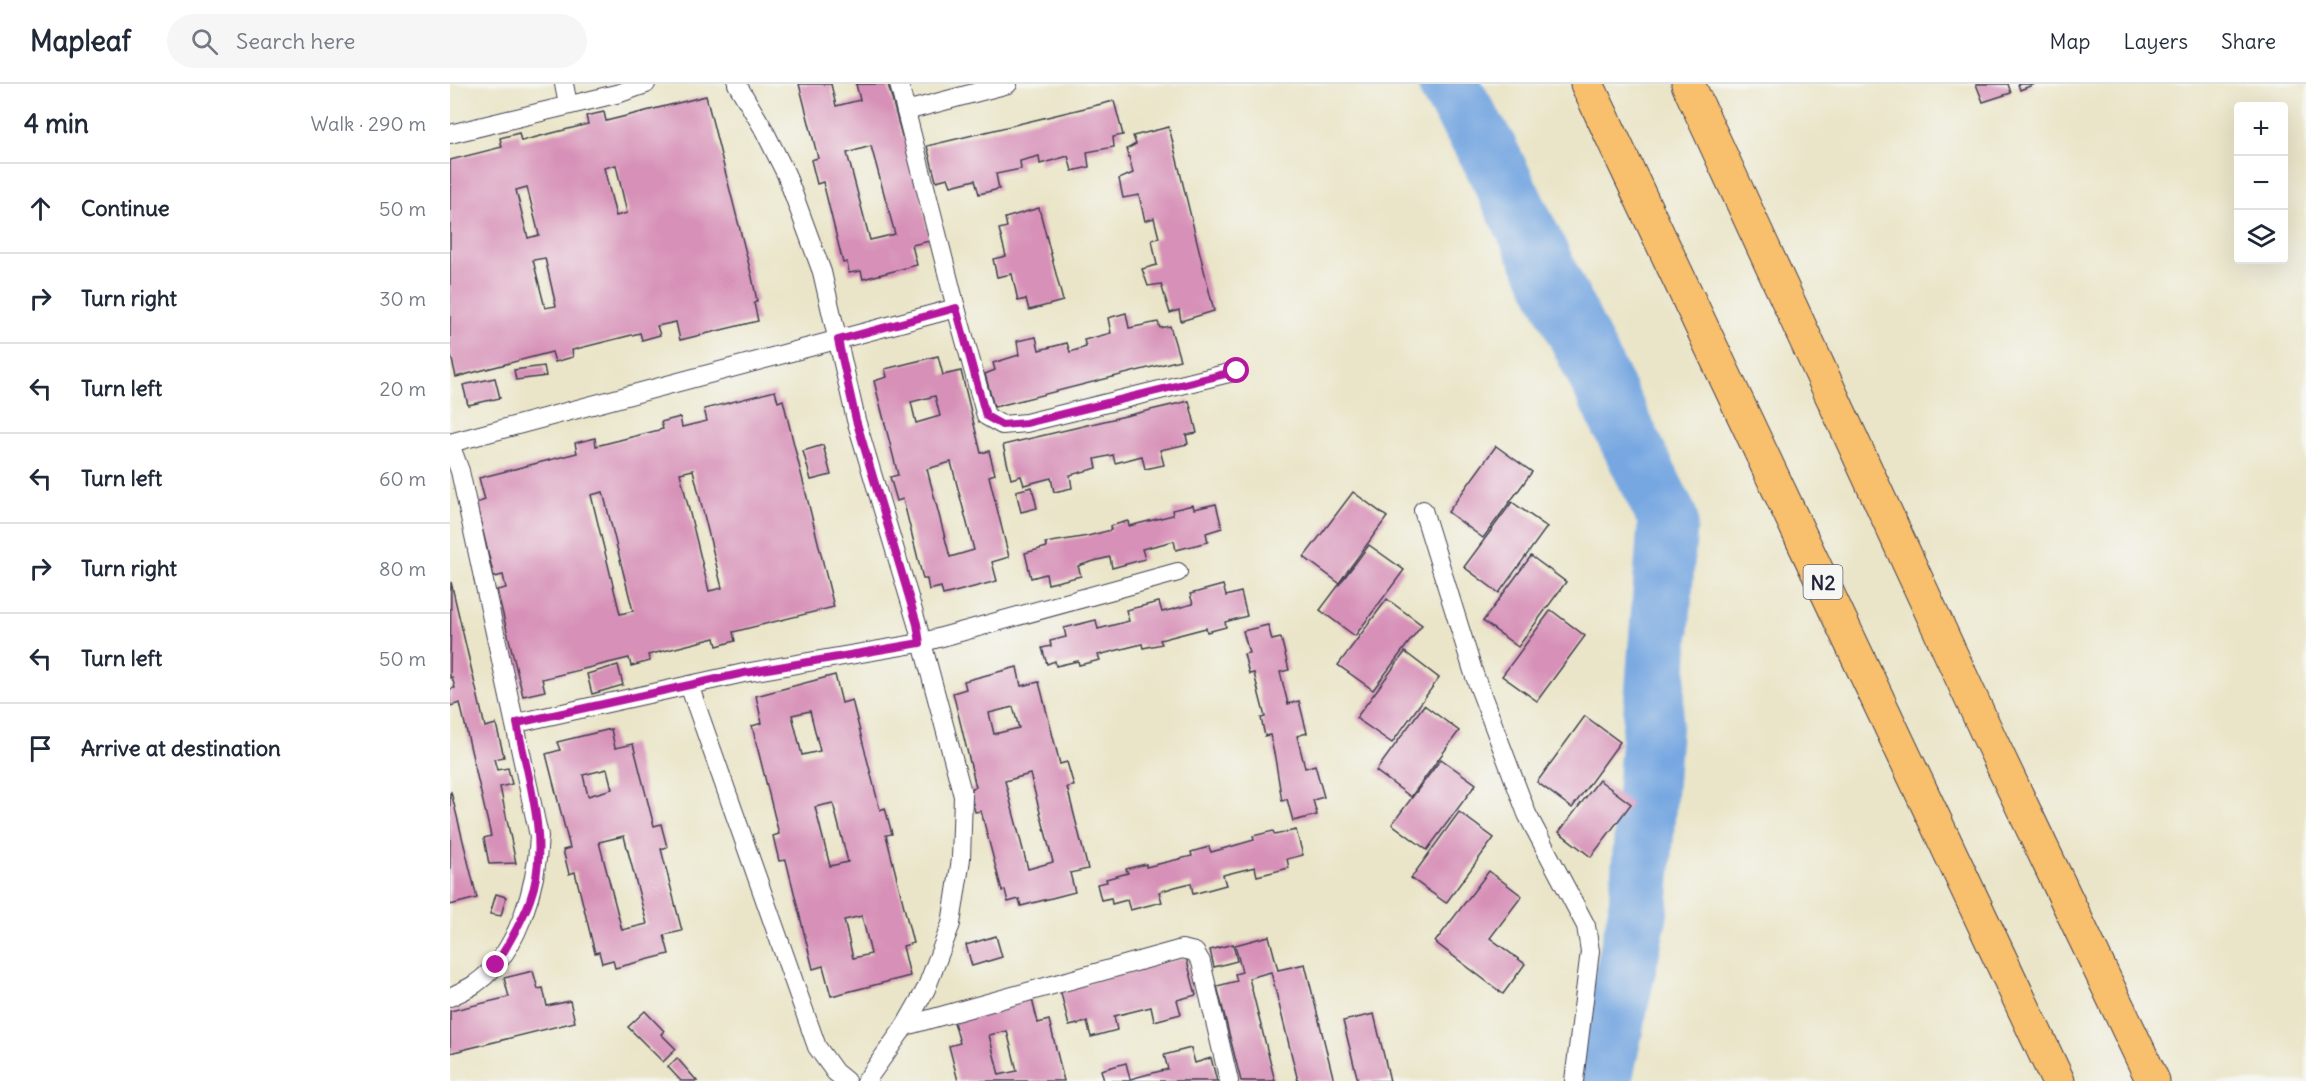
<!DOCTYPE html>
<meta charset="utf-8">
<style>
:root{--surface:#fff;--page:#f6f6f7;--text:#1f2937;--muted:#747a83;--line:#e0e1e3}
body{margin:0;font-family:Delius,sans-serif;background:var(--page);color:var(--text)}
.controls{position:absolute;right:18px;top:18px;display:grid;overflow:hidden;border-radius:6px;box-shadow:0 6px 24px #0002}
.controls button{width:54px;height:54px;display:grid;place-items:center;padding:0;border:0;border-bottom:2px solid var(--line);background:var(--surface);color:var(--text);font:30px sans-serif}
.stop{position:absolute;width:18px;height:18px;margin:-14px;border:4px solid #b5179e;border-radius:50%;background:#fff}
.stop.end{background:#b5179e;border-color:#fff;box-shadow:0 2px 6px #0008}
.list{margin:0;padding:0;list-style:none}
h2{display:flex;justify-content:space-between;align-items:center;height:78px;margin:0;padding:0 24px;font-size:26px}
h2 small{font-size:20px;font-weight:400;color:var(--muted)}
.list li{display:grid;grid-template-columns:39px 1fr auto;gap:18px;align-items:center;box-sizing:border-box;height:90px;padding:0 24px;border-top:2px solid var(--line)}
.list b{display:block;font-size:22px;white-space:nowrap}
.list em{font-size:20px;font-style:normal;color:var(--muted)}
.icon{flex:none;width:33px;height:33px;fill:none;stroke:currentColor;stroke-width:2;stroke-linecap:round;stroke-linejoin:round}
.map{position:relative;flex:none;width:1856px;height:997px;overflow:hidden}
header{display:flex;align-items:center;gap:36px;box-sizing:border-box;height:84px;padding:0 30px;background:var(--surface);border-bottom:2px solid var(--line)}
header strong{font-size:28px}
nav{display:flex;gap:33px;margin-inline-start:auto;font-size:21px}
.search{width:420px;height:54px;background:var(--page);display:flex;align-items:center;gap:15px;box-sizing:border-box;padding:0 21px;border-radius:33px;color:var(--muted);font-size:22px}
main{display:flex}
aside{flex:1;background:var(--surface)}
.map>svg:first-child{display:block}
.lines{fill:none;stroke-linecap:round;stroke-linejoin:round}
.river{stroke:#77a7e1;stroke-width:60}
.building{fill:#d790b7;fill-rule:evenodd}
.lane-casing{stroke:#403f50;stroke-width:20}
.highway-casing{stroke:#403f50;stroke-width:35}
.lane{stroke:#fff;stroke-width:18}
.highway{stroke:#f8bf6c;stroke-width:33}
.route{stroke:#b5179e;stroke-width:8}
.labels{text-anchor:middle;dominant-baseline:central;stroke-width:6;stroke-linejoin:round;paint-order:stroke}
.shield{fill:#f6f6f2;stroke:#626272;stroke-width:1.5}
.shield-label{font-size:20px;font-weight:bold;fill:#22223b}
</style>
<header>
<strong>Mapleaf</strong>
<div class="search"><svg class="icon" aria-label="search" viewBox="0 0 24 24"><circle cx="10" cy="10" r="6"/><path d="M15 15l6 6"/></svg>Search here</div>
<nav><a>Map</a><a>Layers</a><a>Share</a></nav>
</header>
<main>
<aside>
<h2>4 min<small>Walk · 290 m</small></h2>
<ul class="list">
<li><svg class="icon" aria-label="ahead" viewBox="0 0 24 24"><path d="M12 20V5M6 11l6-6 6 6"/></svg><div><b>Continue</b></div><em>50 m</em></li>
<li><svg class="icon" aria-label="right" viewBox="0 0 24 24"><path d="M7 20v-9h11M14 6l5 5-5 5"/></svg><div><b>Turn right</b></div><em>30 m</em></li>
<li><svg class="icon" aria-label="left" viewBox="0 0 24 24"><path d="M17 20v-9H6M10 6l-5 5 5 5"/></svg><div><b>Turn left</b></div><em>20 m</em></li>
<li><svg class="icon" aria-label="left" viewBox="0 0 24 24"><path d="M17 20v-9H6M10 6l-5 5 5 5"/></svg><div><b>Turn left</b></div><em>60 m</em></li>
<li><svg class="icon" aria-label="right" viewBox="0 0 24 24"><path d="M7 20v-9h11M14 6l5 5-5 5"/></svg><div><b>Turn right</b></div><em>80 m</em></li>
<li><svg class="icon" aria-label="left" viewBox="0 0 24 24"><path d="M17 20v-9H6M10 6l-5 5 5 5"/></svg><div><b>Turn left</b></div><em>50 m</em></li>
<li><svg class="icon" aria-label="arrive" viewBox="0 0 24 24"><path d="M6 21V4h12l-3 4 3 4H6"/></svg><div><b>Arrive at destination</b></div></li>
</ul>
</aside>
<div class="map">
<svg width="1856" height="997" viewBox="0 0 1856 997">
<rect width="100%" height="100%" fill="#f6f6f2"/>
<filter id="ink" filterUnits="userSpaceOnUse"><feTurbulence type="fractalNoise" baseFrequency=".0167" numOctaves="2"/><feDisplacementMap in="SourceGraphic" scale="12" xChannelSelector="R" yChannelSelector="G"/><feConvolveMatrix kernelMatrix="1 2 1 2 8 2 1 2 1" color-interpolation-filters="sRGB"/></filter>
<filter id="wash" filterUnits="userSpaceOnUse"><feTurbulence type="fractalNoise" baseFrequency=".008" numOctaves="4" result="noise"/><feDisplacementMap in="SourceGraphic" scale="24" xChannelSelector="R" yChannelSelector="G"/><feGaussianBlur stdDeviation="1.35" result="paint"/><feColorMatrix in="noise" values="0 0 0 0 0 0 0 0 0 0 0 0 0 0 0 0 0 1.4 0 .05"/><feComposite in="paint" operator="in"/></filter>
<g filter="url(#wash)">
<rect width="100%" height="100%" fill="#eae5c8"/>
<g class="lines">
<path class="river" d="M998,0l40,67 180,368 -30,393 -36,169"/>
</g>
<g id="blocks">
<g class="building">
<path d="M349,0h32l5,22 24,-6 -4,-16h32l14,52 7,-2 21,107 -18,4 5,20 -54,14 -2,-8 -12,2 -2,-11 -4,1 -20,-81 -6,2 -6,-24 7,-2zM421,62l24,88 -25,6 -23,-87z"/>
<path d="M1526,0h32l3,9 -28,9z"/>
<path d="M1568,0h17l-15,6z"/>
<path d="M256,12l46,181 5,24 -3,2 4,18 -78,19 -4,-18 -19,4 3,9 -18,5 -2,-7 -68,17 1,7 -18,5 -3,-10 -96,25 -6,-26v-191l52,-13 -2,-9 19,-5 2,8 67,-17 -2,-8 18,-4 2,9zM166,81l11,48 -11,3 -12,-48zM77,103l12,48 -11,3 -12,-48zM95,174l11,48 -11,2 -12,-48z"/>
<path d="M664,17l9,34 -10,2 1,10 -27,5 2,15 -17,4 -4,-15 -28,8 -1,-8 -19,5 1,8 -25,5 3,15 -20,5 -4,-14 -24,6 -3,-8 -12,3 -9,-35z"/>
<path d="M719,43l45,184 -33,10 -2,-11 -9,3 -9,-29 -13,2 -6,-17 15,-4 -5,-25 7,-2 -5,-20 -9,3 -6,-26 -16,3 -4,-19 14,-6 -6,-24 9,-5 -3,-8z"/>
<path d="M589,124l24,93 -34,9 -3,-11 -8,2 -6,-27 -15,3 -4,-18 13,-3 -7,-27 8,-2 -2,-9z"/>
<path d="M676,229l3,15 29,-6 2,6 10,-2 10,34 -186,47 -9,-33 10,-4 -2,-7 26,-8 -2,-14 19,-4 3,13 28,-7 3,9 16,-5 -2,-7 27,-7 -3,-15z"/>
<path d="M488,272l5,19 18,-4 20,82 8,-2 6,23 -6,2 20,81 -17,5 5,19 -54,14 -2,-8 -12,3 -2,-11h-4l-20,-80 -6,2 -7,-24 8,-2 -24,-94 13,-4 -2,-8zM485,312l5,20 -24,7 -5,-21zM501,378l23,88 -24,7 -23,-88z"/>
<path d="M94,282l2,10 -30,4 -2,-10z"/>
<path d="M45,294l5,20 -32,7 -5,-20z"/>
<path d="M325,307l3,11 5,-2 51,207 -101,25 2,9 -18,5 -2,-8 -67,17 2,6 -19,5 -2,-8 -87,21 3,12 -22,5 -26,-106 9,-2 -3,-13 -9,2 -18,-74 9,-3 -6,-22 98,-25 -2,-10 20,-5 1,8 67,-17 -2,-7 19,-5 2,10 25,-6 -3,-12zM243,386l29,118 -13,3 -29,-118zM153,408l30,119 -13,3 -29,-119z"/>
<path d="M739,317l8,32 -11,2 2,9 -28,6 4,15 -19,4 -3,-13 -27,7 -2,-8 -18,4 2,9 -27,7 2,13 -18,4 -3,-14 -27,7 -3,-9 -10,3 -8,-34z"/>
<path d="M373,361l8,30 -20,5 -8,-29z"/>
<path d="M1046,362l36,26 -49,66 -35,-26z"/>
<path d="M582,403l5,21 -16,4 -5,-21z"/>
<path d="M903,408l34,25 -48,66 -35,-26z"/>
<path d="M1062,418l35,25 -48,66 -35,-26z"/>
<path d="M766,420l6,24 -16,5 2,9 -32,8 -2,-9 -32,8 3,10 -33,9 -2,-11 -16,4 -16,5 3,10 -33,8 -2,-10 -15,4 -6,-25 22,-6 -2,-4 43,-7 23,-6 -1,-4 18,-5 1,5 44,-11 -1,-5 21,-5 1,4z"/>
<path d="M919,461l35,25 -49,66 -35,-26z"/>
<path d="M1081,472l35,26 -48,65 -35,-26z"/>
<path d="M1,498l34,145 11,-3 8,33 -10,2 3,11 11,-2 4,16 -12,3 16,76 -27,1 -5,-26 7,-2 -31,-133 -10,3v-17l5,-1 -3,-11 -2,1z"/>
<path d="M773,501l3,11 15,-4 6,24 -22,6 1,5 -19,5 -1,-4 -46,12 2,4 -19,4 -1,-4 -44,11 2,5 -21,5 -1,-4 -22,5 -1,-5 -8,3 -5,-16 9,-2 -1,-5 16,-4 -2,-9 32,-8 2,9 31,-8 -3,-11 33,-8 3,10 31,-8 -3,-10z"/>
<path d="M937,515l35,26 -49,65 -35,-25z"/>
<path d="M1101,526l34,26 -48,65 -35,-25z"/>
<path d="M818,541l4,15 9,-2 8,32 -9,2 8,32 11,-3 8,32 -10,3 8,32 10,-3 9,32 -11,3 4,15 -24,6 -6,-22 -5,2 -7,-43 -5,-23 -5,1 -4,-18 4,-1 -6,-23 -5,-21 -5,1 -5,-20 5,-1 -6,-22z"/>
<path d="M955,568l34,26 -47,65 -36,-25z"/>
<path d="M168,581l5,20 -31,9 -5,-20z"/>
<path d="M567,583l4,19 18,-4 21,82 7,-2 7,24 -7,1 21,82 -18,4 5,19 -54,14 -2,-7 -11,3 -3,-12 -3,1 -21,-80 -6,1 -6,-23 7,-2 -23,-94 13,-4 -2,-8zM563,623l6,21 -25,6 -5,-21zM580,690l23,88 -25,7 -23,-88z"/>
<path d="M385,591l7,28 10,-3 28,110 5,-2 7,26 -6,1 27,108 -10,3 7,30 -79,20 -8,-30 -10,3 -27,-109 -7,1 -6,-25 6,-2 -27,-108 10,-3 -6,-27zM360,627l10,40 -18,4 -10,-40zM383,719l15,59 -18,4 -15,-59zM412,832l9,38 -18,4 -9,-38z"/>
<path d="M974,621l35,26 -48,66 -35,-26z"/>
<path d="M1135,632l35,26 -48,66 -35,-26z"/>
<path d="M161,645l4,19 18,-4 21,82 7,-2 6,23 -6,2 21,82 -18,4 5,19 -54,14 -2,-8 -11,3 -3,-11 -4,1 -20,-81 -6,2 -6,-24 7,-2 -24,-94 14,-4 -3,-8zM157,685l5,20 -24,7 -5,-21zM174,752l23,88 -25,6 -23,-88z"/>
<path d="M991,675l35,25 -49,66 -35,-26z"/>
<path d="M1149,696l32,24 -40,53 -32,-25z"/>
<path d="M1,708l26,106 -27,7v-112z"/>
<path d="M1009,728l35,26 -48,65 -35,-25z"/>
<path d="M846,746l7,25 -16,4 2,9 -32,8 -2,-9 -32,8 3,10 -33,9 -2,-11 -16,4 -16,5 3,10 -32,8 -3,-10 -15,4 -1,-6 -10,2 -4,-16 10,-2 -1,-3 22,-6 -2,-4 20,-5v3l46,-11 -1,-4 18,-5 2,5 22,-6 21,-6 -1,-4 20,-5 2,4z"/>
<path d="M1039,787l33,25 -32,42 35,26 -22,30 -68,-52z"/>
<path d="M46,810l10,3 -5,19 -11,-2z"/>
<path d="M546,852l6,21 -30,9 -6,-21z"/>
<path d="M819,852l9,34 27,-6 29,117h-36l-27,-109 -22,6 26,103h-34l-24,-95 20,-5 -2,-7 7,-2 -7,-27z"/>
<path d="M783,860l4,17 -23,6 -4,-17z"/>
<path d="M736,873l10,38 -19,5 4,14 -27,7 -3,-14 -37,9 3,14 -26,7 -4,-15 -18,4 -9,-37z"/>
<path d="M83,887l5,18 5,-1 4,18 23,-5 5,21 -125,31v-42l59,-14 -5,-19z"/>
<path d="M581,911l7,28 11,-3 15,61h-106l-9,-35 11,-3 -8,-28zM557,947l10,40 -18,4 -10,-40z"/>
<path d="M195,927l19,20 -3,3 15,15 -13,13 -35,-35z"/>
<path d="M924,930l16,67h-32l-15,-60z"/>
<path d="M741,964l4,15 16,-5 6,23h-113l-3,-11 25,-7 4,16 38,-10 -4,-14z"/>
<path d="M227,974l20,23h-16l-13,-14z"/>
</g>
</g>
</g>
<g filter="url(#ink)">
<use href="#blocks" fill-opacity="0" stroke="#403f50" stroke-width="1.5"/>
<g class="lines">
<defs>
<g id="lane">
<path d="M114,0l4,21"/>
<path d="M287,0l26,44 23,46 36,98 34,148 61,204 46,172 -2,63 -10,65 -25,65 -21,37 -39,55"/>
<path d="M449,0l57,224"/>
<path d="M456,27l102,-27"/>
<path d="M0,50l170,-41 26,-9"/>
<path d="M0,359l506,-135 30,108 16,9 24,-2 211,-52"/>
<path d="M0,360l10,27 79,365c-2,49 -21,119 -64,148 -7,5 -17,9 -25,13"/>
<path d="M973,426l51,164 53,140 59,112 4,25 -16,130"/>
<path d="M239,601l128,362 18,25 11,9"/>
<path d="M67,639l227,-50 176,-30 258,-71"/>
<path d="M455,942l277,-77 13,3 6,10 28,119"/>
</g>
<g id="highway">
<path d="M1137,0l471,997"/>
<path d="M1238,0l301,653 164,344"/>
</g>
</defs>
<use href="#lane" class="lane-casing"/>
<use href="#highway" class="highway-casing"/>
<use href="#lane" class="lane"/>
<use href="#highway" class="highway"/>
</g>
</g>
<g class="lines" filter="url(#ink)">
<path class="route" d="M46,881c12,-21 26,-43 34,-65 21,-57 -2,-120 -13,-177l227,-50 176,-30 -3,-19 -61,-204 -18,-80 118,-32 30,108 16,9 24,-2 211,-52"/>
</g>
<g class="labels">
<rect class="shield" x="1353.5" y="481" width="39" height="34" rx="4.5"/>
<g class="shield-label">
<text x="1373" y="498">N2</text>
</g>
</g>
</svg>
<div class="controls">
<button>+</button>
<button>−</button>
<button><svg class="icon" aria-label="layers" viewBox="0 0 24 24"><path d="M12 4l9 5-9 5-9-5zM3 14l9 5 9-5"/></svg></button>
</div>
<div class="stop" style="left:787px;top:287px"></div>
<div class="stop end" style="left:46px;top:881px"></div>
</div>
</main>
